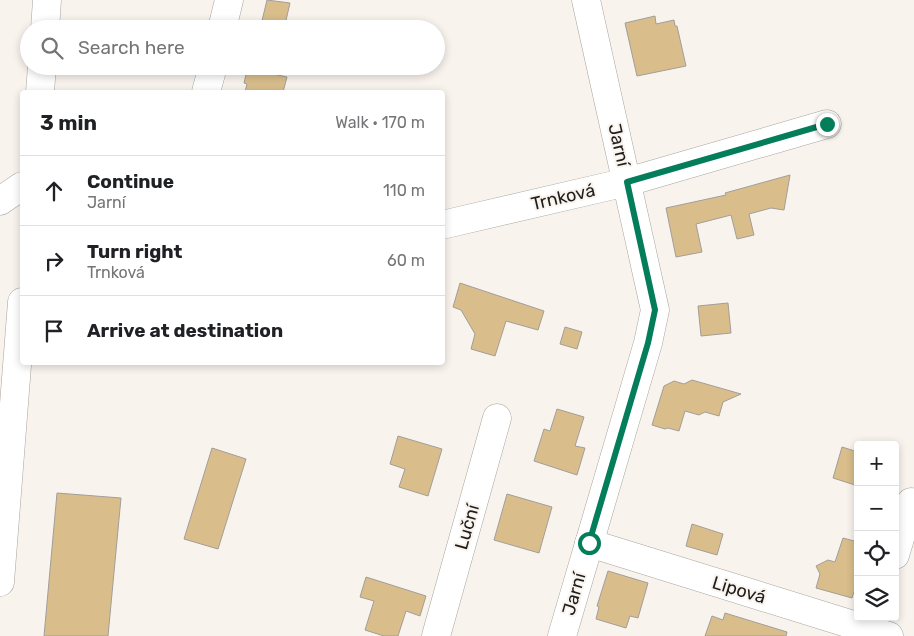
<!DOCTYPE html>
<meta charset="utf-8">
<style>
:root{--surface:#fff;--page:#f2f2f2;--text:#202124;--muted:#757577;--line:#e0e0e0}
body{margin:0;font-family:Rubik,sans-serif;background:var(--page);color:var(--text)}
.controls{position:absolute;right:15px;bottom:15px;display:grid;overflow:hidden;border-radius:5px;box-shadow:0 2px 8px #0003}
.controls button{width:45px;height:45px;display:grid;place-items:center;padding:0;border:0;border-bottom:1px solid var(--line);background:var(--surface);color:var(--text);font:25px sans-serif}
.stop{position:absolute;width:15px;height:15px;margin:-11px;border:4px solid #047d5a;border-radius:50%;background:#fff}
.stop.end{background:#047d5a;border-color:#fff;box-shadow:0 1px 5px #0008}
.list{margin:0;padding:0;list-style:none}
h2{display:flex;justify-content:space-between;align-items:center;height:65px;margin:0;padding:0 20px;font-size:21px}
h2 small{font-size:16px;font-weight:400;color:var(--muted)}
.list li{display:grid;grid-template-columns:32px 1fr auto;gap:15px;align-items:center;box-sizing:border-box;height:70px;padding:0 20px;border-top:1px solid var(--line)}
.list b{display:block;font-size:19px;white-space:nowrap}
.list p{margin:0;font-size:16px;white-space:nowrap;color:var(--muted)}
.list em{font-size:16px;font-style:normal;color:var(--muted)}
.icon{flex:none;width:28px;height:28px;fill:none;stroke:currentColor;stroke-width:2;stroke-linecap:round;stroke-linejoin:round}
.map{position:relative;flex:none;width:914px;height:636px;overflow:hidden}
.search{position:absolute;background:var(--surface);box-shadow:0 2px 8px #0003;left:20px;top:20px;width:425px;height:55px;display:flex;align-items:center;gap:12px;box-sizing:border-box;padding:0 18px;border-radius:28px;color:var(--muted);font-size:19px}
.panel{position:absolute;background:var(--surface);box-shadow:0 2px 8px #0003;left:20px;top:90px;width:425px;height:275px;border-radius:5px}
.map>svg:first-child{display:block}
.building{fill:#d9be8b;stroke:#a19e99}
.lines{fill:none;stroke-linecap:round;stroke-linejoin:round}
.minor-casing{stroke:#a9a49f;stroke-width:29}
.minor{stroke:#fff;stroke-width:28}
.route{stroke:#047d5a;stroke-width:6}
.labels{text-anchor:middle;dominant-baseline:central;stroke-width:4;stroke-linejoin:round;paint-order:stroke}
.street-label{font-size:18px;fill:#1f1d1b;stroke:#f9f3ee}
</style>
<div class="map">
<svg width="914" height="636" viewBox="0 0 914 636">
<rect width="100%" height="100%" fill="#f9f3ee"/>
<g class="building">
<path d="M267,0l23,3 -6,26h-24z"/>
<path d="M655,16l1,8 18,-4 1,6h2l9,40 -49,10 -12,-53z"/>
<path d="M248,66h27l-2,8 14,3 -4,15h-38l2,-8 -3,-1z"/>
<path d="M790,175l-6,35 -13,-2 -22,6 5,21 -17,4 -6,-24 -35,9 6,28 -26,5 -10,-49 60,-13 -1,-2z"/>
<path d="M460,283l84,28 -6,19 -32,-9 -11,35 -24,-7 4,-15 -14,-24 -8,-3z"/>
<path d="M728,303l3,30 -30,3 -3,-30z"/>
<path d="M565,327l17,5 -5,17 -17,-5z"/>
<path d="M692,380l49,14 -18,8 -4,14 -14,-4 -6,3 -14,-4 -6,20 -11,-3 -3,1 -13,-4 12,-39 10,-5 10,3z"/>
<path d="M557,409l27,8 -9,29 10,2 -8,27 -43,-14 10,-32 6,2z"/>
<path d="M398,436l44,13 -14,47 -29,-9 6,-18 -15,-5z"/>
<path d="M842,447l16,5v34l-25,-8z"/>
<path d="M212,448l34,11 -28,90 -34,-10z"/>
<path d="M57,493l64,5 -13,138h-64z"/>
<path d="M507,494l45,13 -13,46 -45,-13z"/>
<path d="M692,524l31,10 -6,21 -31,-9z"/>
<path d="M843,538l15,4v38l-6,18 -36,-10 4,-14 -4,-8 12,-6 7,2z"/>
<path d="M608,571l40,12 -10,35 -8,-2 -4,12 -30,-9 3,-12 -2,-1z"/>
<path d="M366,577l60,19 -6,20 -14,-5 -8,25h-14l-19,-6 9,-29 -14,-4z"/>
<path d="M725,613l62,19 -1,4h-81l7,-20 11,4z"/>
</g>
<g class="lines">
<defs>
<g id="minor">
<path d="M45,29l2,-29"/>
<path d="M222,29l7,-29"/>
<path d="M40,92l2,-26"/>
<path d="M206,92l7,-26"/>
<path d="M0,201l22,-15"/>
<path d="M442,225l185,-43 200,-58"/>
<path d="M589,543l300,93"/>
<path d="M895,555l16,-53"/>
<path d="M0,582l22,-280"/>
<path d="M436,636l61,-218"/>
<path d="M562,636l86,-293 7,-33 -69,-310"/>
</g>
</defs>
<use href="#minor" class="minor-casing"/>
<use href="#minor" class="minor"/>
</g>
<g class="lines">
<path class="route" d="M589,543l59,-200 7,-33 -28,-128 200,-58"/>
</g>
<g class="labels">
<g class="street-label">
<text transform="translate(619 145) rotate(77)">Jarní</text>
<text transform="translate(563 197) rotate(-13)">Trnková</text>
<text transform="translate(467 527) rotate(-74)">Luční</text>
<text transform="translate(739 590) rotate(17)">Lipová</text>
<text transform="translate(574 594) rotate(-74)">Jarní</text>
</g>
</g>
</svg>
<div class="controls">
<button>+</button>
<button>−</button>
<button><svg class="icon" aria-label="locate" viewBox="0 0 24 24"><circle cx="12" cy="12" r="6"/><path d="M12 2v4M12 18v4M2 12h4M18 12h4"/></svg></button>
<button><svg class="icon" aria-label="layers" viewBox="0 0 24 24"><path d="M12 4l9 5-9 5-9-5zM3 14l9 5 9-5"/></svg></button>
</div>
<div class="stop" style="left:589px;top:543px"></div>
<div class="stop end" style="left:827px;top:124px"></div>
<div class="search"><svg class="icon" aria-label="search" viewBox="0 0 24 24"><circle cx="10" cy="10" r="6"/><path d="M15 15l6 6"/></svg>Search here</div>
<section class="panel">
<h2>3 min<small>Walk · 170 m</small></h2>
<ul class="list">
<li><svg class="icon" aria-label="ahead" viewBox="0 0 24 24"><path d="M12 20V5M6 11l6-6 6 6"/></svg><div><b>Continue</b><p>Jarní</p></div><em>110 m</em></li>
<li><svg class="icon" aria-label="right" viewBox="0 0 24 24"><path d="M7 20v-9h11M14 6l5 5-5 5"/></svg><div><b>Turn right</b><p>Trnková</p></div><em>60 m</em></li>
<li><svg class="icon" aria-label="arrive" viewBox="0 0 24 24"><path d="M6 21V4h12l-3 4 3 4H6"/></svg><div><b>Arrive at destination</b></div></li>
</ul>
</section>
</div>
